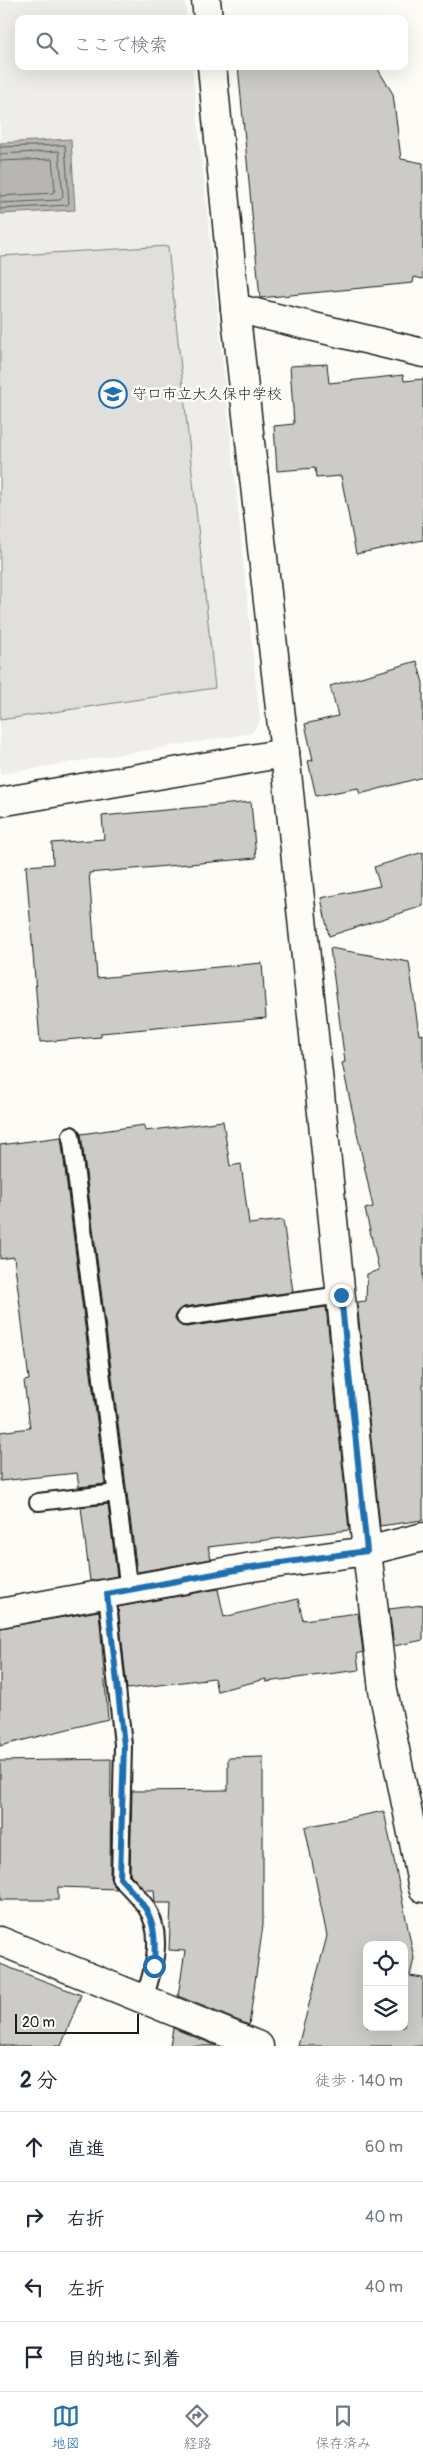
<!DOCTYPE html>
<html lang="ja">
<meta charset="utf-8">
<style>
:root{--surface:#fff;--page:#f2f2f3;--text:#1f2937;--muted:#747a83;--line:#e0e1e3;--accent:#1f6fb2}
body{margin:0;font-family:Pangolin,"Klee One",sans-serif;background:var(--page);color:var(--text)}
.controls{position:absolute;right:15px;bottom:15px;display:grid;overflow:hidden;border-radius:10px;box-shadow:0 5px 20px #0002}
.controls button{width:45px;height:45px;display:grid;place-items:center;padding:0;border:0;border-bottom:1px solid var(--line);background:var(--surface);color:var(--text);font:25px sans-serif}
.scale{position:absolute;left:15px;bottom:12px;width:124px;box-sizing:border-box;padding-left:5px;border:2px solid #1c1c1c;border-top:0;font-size:14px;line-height:18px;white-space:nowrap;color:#1c1c1c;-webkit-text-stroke:4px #fdfcf7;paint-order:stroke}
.stop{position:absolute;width:15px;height:15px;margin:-11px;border:4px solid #1f6fb2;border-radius:50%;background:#fff}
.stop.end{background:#1f6fb2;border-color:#fff;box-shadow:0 1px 5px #0008}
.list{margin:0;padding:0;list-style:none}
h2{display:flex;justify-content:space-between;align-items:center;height:65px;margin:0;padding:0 20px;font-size:21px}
h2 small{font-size:16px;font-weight:400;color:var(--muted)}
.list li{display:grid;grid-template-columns:32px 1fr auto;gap:15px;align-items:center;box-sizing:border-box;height:70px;padding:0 20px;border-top:1px solid var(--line)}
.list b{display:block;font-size:19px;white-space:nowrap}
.list em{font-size:16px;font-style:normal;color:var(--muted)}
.icon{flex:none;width:28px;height:28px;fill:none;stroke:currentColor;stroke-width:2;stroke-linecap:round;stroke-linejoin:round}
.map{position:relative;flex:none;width:423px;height:2046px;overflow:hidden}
.search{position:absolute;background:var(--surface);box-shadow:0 5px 20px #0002;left:15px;right:15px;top:15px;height:55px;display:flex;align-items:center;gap:12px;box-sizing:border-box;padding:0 18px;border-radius:10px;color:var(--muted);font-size:19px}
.sheet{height:345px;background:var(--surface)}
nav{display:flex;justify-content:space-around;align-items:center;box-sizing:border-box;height:70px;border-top:1px solid var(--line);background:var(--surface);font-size:14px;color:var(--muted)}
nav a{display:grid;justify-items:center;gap:2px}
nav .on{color:var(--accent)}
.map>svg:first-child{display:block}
.built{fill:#eeede9}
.green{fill:#e0dfdb;stroke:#7e7e7c}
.water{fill:#b7b6b2;stroke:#797876}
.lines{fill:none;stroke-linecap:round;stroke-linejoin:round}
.shore{stroke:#5a5a58;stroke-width:1}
.building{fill:#cccbc8;stroke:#1c1c1c;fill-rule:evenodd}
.service-casing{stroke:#1c1c1c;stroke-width:20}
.minor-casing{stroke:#1c1c1c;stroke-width:31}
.tertiary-casing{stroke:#1c1c1c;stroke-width:31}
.service{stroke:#fdfcf7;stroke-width:16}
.minor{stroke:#fdfcf7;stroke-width:28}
.tertiary{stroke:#fdfcf7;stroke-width:28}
.route{stroke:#1f6fb2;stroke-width:6}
.labels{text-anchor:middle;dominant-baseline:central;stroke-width:5;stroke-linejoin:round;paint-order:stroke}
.poi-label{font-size:15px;fill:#1c1c1c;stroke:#fdfcf7;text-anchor:start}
</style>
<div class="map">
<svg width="423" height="2046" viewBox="0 0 423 2046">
<rect width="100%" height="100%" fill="#fdfcf7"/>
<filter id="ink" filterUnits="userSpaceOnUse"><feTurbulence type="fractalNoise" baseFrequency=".02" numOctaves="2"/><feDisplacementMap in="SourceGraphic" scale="10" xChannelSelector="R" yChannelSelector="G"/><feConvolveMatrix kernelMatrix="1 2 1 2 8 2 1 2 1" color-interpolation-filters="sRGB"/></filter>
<g filter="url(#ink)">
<path class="built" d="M0,0h185l2,19h-168v47h173l68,655 -8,12 -252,41z"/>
<path class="green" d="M168,246l47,442 -215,32v-464z"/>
<path class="water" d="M71,139l4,71 -75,4v-71z"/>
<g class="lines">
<g class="shore">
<path d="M0,147l65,-2 4,58 -2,2 -67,4"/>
<path d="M0,154l59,-3 4,46 -3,3 -60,3"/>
<path d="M0,161l52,-2 3,31 -2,3 -53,3"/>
</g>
</g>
<g class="building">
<path d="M238,66h138l17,28 8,65 22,4v116l-9,-2 -1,6 -153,15z"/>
<path d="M327,364l2,19 74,-8 1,6 19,-2v161l-67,14 -15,-78 -25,2 -1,-10 -38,3 -3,-45 20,-2 -4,-58z"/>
<path d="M417,661l6,22v94l-63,17 -2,-6 -42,8 -8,-35 5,-1 -8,-36 33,-8 -8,-30z"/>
<path d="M251,802l5,56 -167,15 8,105 165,-15 4,55 -165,15v4l-61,5 -14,-176 27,-2 -1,-21 52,-4 -2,-23z"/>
<path d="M423,852v54l-94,30 -8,-38 59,-12 -6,-19z"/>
<path d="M330,948l79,14 10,73 4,-1v486l-43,6 -23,-224 9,-1 1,-27 12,-4 -14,-61 8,-2 -31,-144 3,-1z"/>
<path d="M223,1121l7,45 11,-2 8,60 34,-4 10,72 -109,15 -8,6 -1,6 6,7 5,1 140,-20 23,223 -141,17 3,12 -74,13 -56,-438 63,-9 1,6z"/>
<path d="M61,1137l44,347 -26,3 -2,-14 -77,8v-49l30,-4 -6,-47 5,-1 -15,-123 -14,2v-114z"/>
<path d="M108,1504l9,72 -27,5 -9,-74z"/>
<path d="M218,1589l6,28 74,-18 5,21 55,-7 5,39 -6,2 2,16 -93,12v-3l-49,12 -3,-13 -87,11 -9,-82z"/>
<path d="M423,1605v35l-29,6 -5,-37z"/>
<path d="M99,1611l9,108 -108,27v-118z"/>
<path d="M263,1757v168l-14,100 -71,-29 7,-45 -16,-1 2,-47h-16l-1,-13h-9l-15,-16 2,-83 96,-1v-32z"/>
<path d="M111,1759l-1,119 7,11 -59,-2v13h-58v-139z"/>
<path d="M384,1811l30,147 -4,18 13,2v68h-125l29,-110 -22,-109zM367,1945h37v82h-37z"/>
<path d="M0,1964l81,31 -20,51h-61z"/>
<path d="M173,2028l44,18h-47z"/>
</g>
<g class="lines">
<defs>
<g id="service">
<path d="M71,1135l58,456"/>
<path d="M185,1317l156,-22"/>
<path d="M38,1502l79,-9"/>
<path d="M107,1594l16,151 -3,133c9,9 19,19 26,29 19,28 7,64 -2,92"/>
</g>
<g id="minor">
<path d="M235,308l188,45"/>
<path d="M0,802l285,-49"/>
<path d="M0,1613l252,-46 115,-16 56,-14"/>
<path d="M0,1941l259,105"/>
</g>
<g id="tertiary">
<path d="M206,0l2,19"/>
<path d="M212,66l23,242 50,445 82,798 16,139 40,198"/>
</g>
</defs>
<use href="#service" class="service-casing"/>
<use href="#minor" class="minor-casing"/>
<use href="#tertiary" class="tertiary-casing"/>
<use href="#service" class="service"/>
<use href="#minor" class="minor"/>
<use href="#tertiary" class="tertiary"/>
</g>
</g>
<g class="lines" filter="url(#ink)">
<path class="route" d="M154,1966c3,-47 -3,-54 -34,-88l4,-133 -17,-151 145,-27 115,-16 -26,-256"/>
</g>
<defs>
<symbol id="school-ring" viewBox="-11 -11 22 22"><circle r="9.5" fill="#fdfcf7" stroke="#1f6fb2" stroke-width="1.5"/><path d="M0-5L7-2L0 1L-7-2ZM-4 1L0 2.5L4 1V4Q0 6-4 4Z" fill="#1f6fb2"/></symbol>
</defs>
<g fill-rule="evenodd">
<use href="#school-ring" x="97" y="378" width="32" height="32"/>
</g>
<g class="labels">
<g class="poi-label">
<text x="132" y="394">守口市立大久保中学校</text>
</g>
</g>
</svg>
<div class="controls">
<button><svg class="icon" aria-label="locate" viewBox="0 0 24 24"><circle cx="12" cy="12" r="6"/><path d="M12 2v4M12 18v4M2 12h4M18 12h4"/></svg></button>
<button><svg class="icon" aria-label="layers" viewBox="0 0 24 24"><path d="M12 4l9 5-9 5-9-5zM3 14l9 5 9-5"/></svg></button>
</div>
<div class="scale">20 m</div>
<div class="stop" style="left:154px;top:1966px"></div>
<div class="stop end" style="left:341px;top:1295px"></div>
<div class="search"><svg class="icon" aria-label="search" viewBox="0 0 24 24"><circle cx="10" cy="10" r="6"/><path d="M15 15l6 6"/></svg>ここで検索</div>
</div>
<section class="sheet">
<h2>2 分<small>徒歩 · 140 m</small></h2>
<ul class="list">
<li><svg class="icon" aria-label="ahead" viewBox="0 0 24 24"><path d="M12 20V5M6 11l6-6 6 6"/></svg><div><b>直進</b></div><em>60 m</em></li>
<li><svg class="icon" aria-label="right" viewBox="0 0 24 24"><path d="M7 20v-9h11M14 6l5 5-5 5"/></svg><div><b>右折</b></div><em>40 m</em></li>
<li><svg class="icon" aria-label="left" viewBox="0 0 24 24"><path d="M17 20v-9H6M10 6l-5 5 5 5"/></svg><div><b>左折</b></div><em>40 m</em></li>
<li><svg class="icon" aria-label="arrive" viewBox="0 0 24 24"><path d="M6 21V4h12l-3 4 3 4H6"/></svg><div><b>目的地に到着</b></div></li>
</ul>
</section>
<nav>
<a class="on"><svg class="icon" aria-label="map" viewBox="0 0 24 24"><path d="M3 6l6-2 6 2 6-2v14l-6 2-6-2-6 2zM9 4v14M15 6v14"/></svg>地図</a>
<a><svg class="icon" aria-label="directions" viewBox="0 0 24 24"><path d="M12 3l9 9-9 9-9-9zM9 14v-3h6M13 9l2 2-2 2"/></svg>経路</a>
<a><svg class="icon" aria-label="saved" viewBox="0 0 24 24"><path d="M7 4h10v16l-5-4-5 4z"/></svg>保存済み</a>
</nav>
